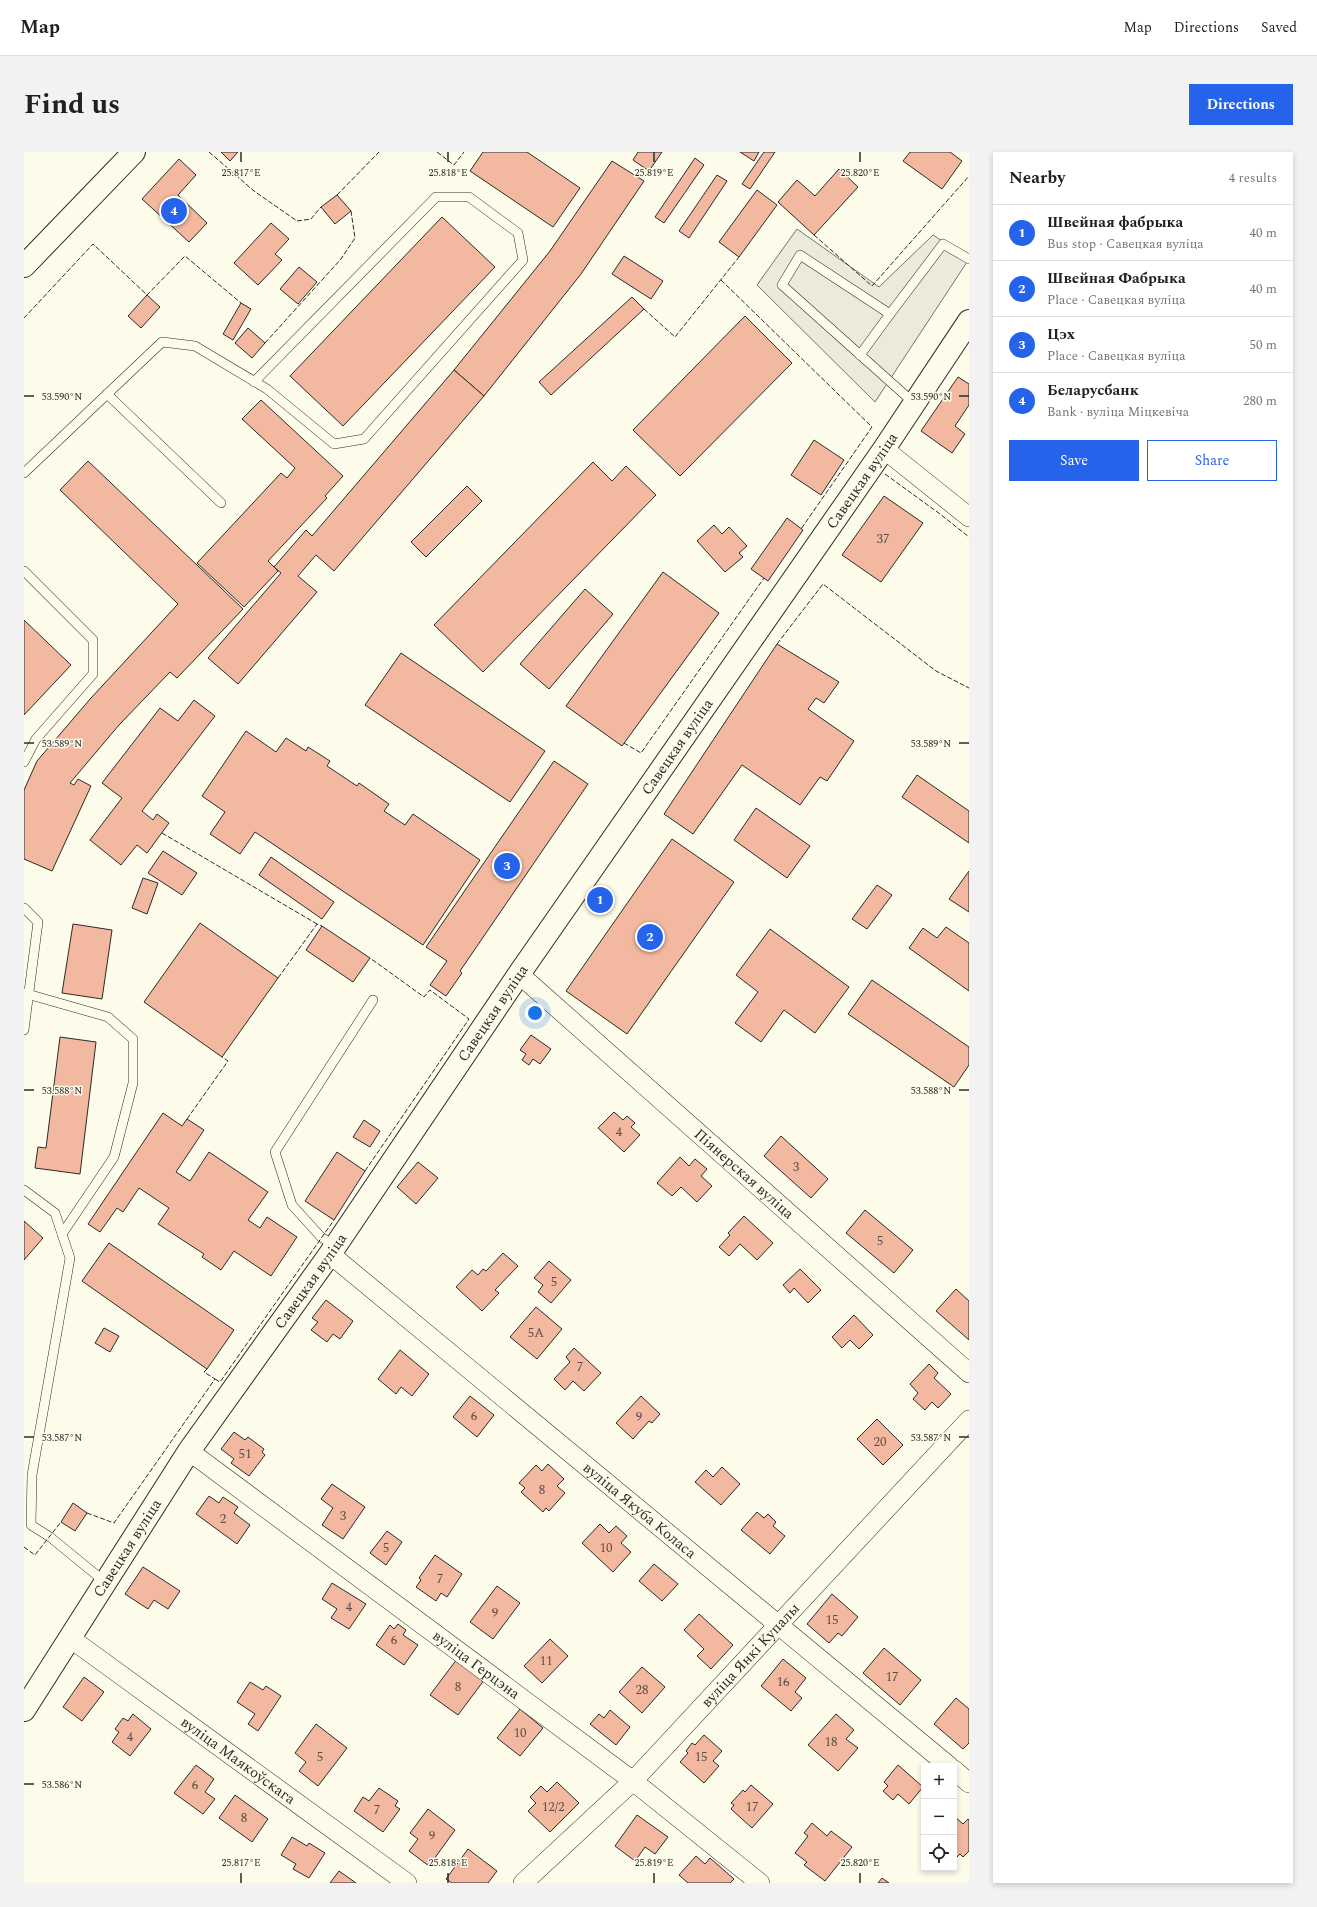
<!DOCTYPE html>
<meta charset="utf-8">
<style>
:root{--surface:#fff;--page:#f2f2f2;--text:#202124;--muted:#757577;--line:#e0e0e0;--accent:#2563eb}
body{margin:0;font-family:Spectral,serif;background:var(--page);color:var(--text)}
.controls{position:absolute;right:12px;bottom:12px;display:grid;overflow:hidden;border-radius:0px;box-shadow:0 2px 6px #0003}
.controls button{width:36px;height:36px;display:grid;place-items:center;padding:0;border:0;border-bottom:1px solid var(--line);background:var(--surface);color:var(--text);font:20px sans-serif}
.you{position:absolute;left:511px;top:861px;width:14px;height:14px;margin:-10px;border:3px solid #fff;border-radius:50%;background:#1a73e8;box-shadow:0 0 0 6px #1a73e833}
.badge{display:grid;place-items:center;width:26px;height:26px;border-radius:50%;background:var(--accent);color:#fff;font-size:13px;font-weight:700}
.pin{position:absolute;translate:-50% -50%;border:2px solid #fff;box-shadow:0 1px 4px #0006}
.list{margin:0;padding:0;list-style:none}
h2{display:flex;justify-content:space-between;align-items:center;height:52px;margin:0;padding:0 16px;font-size:17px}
h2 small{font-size:13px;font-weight:400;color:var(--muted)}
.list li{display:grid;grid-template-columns:26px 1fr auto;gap:12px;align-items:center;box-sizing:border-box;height:56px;padding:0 16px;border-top:1px solid var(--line)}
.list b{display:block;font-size:15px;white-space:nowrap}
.list p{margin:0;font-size:13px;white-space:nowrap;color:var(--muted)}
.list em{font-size:13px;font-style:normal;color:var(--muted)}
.actions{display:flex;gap:8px;padding:12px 16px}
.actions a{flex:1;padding:9px 0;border:1px solid var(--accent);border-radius:0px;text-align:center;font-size:14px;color:var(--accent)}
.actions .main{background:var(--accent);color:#fff}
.icon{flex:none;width:22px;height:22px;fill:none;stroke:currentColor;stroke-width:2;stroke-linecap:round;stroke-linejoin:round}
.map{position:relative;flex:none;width:945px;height:1731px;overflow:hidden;border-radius:0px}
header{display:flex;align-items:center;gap:24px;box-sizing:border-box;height:56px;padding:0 20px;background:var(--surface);border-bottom:1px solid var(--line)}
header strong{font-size:19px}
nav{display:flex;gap:22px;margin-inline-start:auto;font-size:14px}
.intro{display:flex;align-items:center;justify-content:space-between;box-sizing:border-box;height:96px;padding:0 24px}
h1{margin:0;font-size:28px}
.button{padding:10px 18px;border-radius:0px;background:var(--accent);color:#fff;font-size:14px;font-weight:700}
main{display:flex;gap:24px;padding:0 24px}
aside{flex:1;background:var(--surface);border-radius:0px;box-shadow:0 2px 6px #0003}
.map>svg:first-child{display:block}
.parking{fill:#eceadb;stroke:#74746e}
.building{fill:#f2b8a0;stroke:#2b2b2b}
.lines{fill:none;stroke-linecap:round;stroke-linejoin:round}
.lane-casing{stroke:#2b2b2b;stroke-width:10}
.street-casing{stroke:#2b2b2b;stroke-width:20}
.secondary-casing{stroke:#2b2b2b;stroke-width:24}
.lane{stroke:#fdfbea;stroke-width:9}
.street{stroke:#fdfbea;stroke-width:19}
.secondary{stroke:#fdfbea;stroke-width:22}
.fence{stroke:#2b2b2b;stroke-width:1;stroke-dasharray:5 2;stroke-linecap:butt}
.ticks{fill:none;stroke:#2b2b2b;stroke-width:1.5}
.labels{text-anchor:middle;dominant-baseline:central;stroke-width:3;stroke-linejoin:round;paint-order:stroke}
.number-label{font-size:13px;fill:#5d4e48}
.street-label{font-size:15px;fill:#2b2b2b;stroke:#fdfbea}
.ticks-label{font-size:10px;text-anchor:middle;fill:#2b2b2b;stroke:#fdfbea;stroke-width:3;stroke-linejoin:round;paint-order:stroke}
</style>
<header>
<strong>Map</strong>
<nav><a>Map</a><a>Directions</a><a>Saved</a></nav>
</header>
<div class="intro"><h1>Find us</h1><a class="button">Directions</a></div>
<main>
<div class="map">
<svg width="945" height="1731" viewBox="0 0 945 1731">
<rect width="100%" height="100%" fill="#fdfbea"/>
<path class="parking" d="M773,77l82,58 54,-52 36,24 -94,143 -118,-117z"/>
<g class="building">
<path d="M197,0h17l-8,9z"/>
<path d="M459,0h44l53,36 -27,39 -83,-56z"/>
<path d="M614,0h24l-13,19 -16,-11z"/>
<path d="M716,0h19l-5,9z"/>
<path d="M740,0h11l-25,37 -8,-5z"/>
<path d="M886,0h40l12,9 -20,28 -39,-28z"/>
<path d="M671,6l9,7 -40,58 -9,-6z"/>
<path d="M155,7l17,16 -18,20 29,28 -18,19 -47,-43z"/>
<path d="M588,9l32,20 -63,93 -97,122 -30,-26 96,-119z"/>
<path d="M815,17l19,18 -44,48 -36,-33 19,-22 18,16z"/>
<path d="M693,23l10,6 -38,57 -10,-7z"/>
<path d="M733,38l20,15 -38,52 -20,-15z"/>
<path d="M313,43l14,16 -16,13 -14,-17z"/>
<path d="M418,65l53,50 -152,159 -53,-50z"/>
<path d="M247,71l18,16 -14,15 7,6 -24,25 -24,-22z"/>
<path d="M600,104l39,25 -12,18 -39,-25z"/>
<path d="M275,115l18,15 -19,22 -18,-15z"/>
<path d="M123,143l13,12 -19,21 -13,-12z"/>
<path d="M608,145l12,12 -93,86 -12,-13z"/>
<path d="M217,151l10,6 -18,31 -10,-6z"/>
<path d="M721,164l47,47 -112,113 -47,-46z"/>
<path d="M224,176l17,15 -13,15 -17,-15z"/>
<path d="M430,218l30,26 -150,175 -18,-16 -18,21 19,16 -79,92 -30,-26 73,-85 -7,-6 32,-37 6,6z"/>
<path d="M934,225l11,7v21l-14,21 10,8 -13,19 -31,-22z"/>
<path d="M237,248l82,76 -18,20 2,2 -59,63 10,10 -34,36 -47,-44 84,-90 6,5 8,-10 -53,-49z"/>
<path d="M790,288l30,20 -23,35 -30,-20z"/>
<path d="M64,309l155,148 -66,69 -7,-6 -51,53 -49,58 4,2 4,-6 13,7 -39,85 -28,-12v-69l13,-29 54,-63 87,-94 -118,-114z"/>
<path d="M569,310l19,19 14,-15 30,29 -173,177 -49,-47z"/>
<path d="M443,334l15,15 -56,56 -15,-15z"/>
<path d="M860,344l39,27 -42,59 -39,-27z"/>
<path d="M763,366l16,12 -35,51 -17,-12z"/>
<path d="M690,373l8,9 7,-7 18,19 -8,7 4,4 -18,15 -28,-31z"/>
<path d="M639,420l56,41 -97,133 -56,-40z"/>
<path d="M561,437l28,25 -64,75 -29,-25z"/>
<path d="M0,468l47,45 -47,50z"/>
<path d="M753,492l62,38 -15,21 -8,-5 -8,11 46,32 -27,40 -7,-4 -20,28 -58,-40 -49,69 -29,-20z"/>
<path d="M377,501l144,98 -35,51 -145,-97z"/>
<path d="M170,548l21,16 -73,95 11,9 4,-6 12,9 -22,30 -10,-8 -16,20 -31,-25 32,-42 -20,-15 58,-75 18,13z"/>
<path d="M222,579l30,21 10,-14 20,13 2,-4 22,14 -3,5 30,20 2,-3 30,21 -5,7 21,14 8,-11 67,46 -57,85 -168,-113 -15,22 -30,-20 15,-22 -23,-16z"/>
<path d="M530,609l34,23 -128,187 2,2 -16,23 -16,-11 17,-24 -21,-14z"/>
<path d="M893,623l52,36v32l-67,-46z"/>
<path d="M732,656l54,38 -23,32 -53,-38z"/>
<path d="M648,687l62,43 -107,152 -61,-43z"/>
<path d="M139,699l34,22 -15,22 -34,-22z"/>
<path d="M247,705l63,45 -12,17 -63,-44z"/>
<path d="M945,719v41l-20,-13z"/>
<path d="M119,726l15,5 -11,31 -15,-6z"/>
<path d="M853,733l15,10 -25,34 -15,-10z"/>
<path d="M176,771l78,55 -56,79 -78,-55z"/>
<path d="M49,772l39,6 -10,69 -40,-6z"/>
<path d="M298,774l48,32 -17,24 -47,-32z"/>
<path d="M922,775l23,16v48l-60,-43 14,-20 14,10z"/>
<path d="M746,777l79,58 -34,46 -31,-23 -23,32 -26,-19 23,-31 -22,-17z"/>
<path d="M848,828l97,67v18l-15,22 -106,-73z"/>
<path d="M507,883l20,14 -11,15 -7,-5 -4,6 -7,-5 4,-6 -6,-4z"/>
<path d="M36,885l36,5 -16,132 -45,-6 3,-21 8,1z"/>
<path d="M590,960l9,8 4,-4 8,7 -4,4 9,8 -16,17 -26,-24z"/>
<path d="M139,961l19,13 5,-7 17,11 -28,42 14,9 19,-29 59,40 -20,28 12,8 7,-11 30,20 -26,39 -37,-25 -13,19 -19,-13 2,-3 -46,-30 11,-16 -30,-20 -16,24 -6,-4 -17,24 -12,-8z"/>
<path d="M340,968l16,11 -10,16 -17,-10z"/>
<path d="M757,984l47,43 -17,19 -47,-42z"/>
<path d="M313,1000l28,19 -31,49 -29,-19z"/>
<path d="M656,1005l9,9 6,-7 12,10 -6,7 11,10 -15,16 -16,-15 -9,9 -15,-13z"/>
<path d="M394,1010l20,16 -22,26 -19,-17z"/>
<path d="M841,1058l48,40 -19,23 -48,-40z"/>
<path d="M720,1064l29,27 -16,17 -17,-16 -11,12 -10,-9 11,-12 -2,-2z"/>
<path d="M0,1069l19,17 -19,22z"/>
<path d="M85,1091l125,87 -27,39 -125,-88z"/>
<path d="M479,1101l15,13 -23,24 4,3 -17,18 -26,-24 16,-17 6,5 5,-6 3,2z"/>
<path d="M525,1109l22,19 -20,23 -13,-11 5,-7 -9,-7z"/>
<path d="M776,1117l21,21 -13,13 -14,-15 -4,5 -7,-8z"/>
<path d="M932,1137l13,12v39l-33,-29z"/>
<path d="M302,1148l27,21 -13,18 -7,-5 -6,8 -16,-12 7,-8 -6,-4z"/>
<path d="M512,1155l26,22 -25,30 -27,-22z"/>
<path d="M830,1163l19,20 -14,14 -9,-9 -8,8 -10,-11z"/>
<path d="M80,1176l15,8 -9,16 -15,-9z"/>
<path d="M550,1196l27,25 -17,18 -11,-10 -8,9 -11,-11 16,-17 -4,-5z"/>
<path d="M376,1198l29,24 -17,22 -11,-9 -5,7 -18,-15z"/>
<path d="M905,1212l9,9 -4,5 17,16 -13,14 -6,-6 -7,8 -12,-11 5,-6 -8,-9z"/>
<path d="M446,1244l24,19 -17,22 -24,-20z"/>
<path d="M617,1244l19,18 -8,9 -3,-2 -16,18 -17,-16z"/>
<path d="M853,1267l26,26 -20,20 -26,-26z"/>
<path d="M210,1280l11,8 3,-3 16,12 -2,3 3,3 -16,21 -18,-13 3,-4 -13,-10z"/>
<path d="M524,1312l16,15 -7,7 8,7 -16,18 -3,-3 -3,4 -22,-20 4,-4 -6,-5 17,-18 6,6z"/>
<path d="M698,1315l18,17 -19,21 -26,-23 11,-12 7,7z"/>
<path d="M308,1332l33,23 -22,32 -21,-14 11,-17 -12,-9z"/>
<path d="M185,1344l10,7 4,-6 15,10 -4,6 16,12 -13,19 -41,-30z"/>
<path d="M49,1351l14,10 -12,18 -14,-9z"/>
<path d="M733,1360l7,6 4,-4 8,8 -3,4 12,10 -15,18 -29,-24z"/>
<path d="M576,1372l9,9 7,-7 11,10 -6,7 10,9 -18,20 -31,-29z"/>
<path d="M363,1379l15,11 -16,23 -16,-12z"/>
<path d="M411,1403l27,19 -15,23 -6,-4 -5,8 -20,-14 5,-7 -2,-2z"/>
<path d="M630,1412l24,20 -16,17 -23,-20z"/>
<path d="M119,1415l37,24 -12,18 -14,-9 -6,9 -23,-15z"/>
<path d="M308,1431l34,21 -17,25 -18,-11 6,-9 -15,-10z"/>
<path d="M473,1434l23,17 -27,36 -23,-17z"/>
<path d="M808,1442l26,23 -16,19 -4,-3 -9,10 -22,-19z"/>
<path d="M675,1462l34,31 -22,24 -14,-13 7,-7 -20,-19z"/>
<path d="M374,1472l8,6 -3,5 15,10 -14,20 -28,-20 14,-20 4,4z"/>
<path d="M526,1487l18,17 -26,27 -18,-17z"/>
<path d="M860,1496l37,32 -21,25 -37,-32z"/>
<path d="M433,1507l28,20 -27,36 -28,-20z"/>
<path d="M759,1507l23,19 -11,14 7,6 -11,13 -30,-25z"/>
<path d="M618,1515l23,20 -23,26 -23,-21z"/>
<path d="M60,1525l20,15 -22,29 -19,-14z"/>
<path d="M226,1530l13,8 3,-4 15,10 -23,35 -10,-7 7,-10 -18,-12z"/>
<path d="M932,1546l13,11v34l-6,6 -29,-25z"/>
<path d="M496,1557l23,19 -23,28 -23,-18z"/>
<path d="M586,1558l20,17 -14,18 -26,-21 9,-10 5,4z"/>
<path d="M109,1562l18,15 -21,27 -18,-14 7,-10 -4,-3 8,-11 5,3z"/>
<path d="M812,1562l18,16 -8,9 12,9 -20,23 -30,-26z"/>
<path d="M292,1572l31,24 -29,38 -19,-15 7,-9 -11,-9z"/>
<path d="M680,1583l18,16 -9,10 6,5 -15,17 -24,-21 8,-9 -2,-2 6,-8 3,2z"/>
<path d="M172,1613l18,14 -9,13 10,7 -12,15 -29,-21z"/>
<path d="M874,1613l25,22 -14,17 -11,-10 -5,6 -10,-9 5,-5 -4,-4z"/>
<path d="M533,1630l22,21 -29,29 -22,-21 8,-8 -6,-6 11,-11 6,6z"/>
<path d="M727,1633l22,19 -21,24 -21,-19 3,-4 -3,-2 12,-13 2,2z"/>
<path d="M355,1636l19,13 -3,5 5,3 -17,23 -29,-21 9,-14 6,4z"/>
<path d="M211,1643l33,24 -16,23 -33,-24z"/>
<path d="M404,1657l27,21 -26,36 -20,-15 9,-12 -8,-6z"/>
<path d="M613,1663l31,22 -13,17 -10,-7 -10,14 -20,-15z"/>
<path d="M930,1664l9,8 5,-5 1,1v31l-6,6 -3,-3 -6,6z"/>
<path d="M788,1671l15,13 4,-5 21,16 -27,34 -21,-16 3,-3 -12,-9 13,-17 -4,-3z"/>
<path d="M268,1685l15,9 2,-3 16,10 -16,25 -16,-9 3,-5 -15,-9z"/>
<path d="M444,1697l29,22 -9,12h-36l-6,-4z"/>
<path d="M672,1704l9,8 5,-6 24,21 -4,4h-42l-9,-8z"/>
<path d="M315,1719l17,12h-26z"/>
<path d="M858,1726l7,5h-11z"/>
</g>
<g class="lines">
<defs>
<g id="lane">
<path d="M836,203l30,-41"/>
<path d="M83,242l114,109"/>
<path d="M890,251l-132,-118 18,-30 90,59 53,-70 26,15"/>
<path d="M0,321l138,-131 33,4 72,43 67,55 30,-5 159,-179 -5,-27 -49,-36h-33l-182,185"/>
<path d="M0,419l69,69v34l-57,65 -12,23"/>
<path d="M0,756l14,14 -14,108"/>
<path d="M0,841l84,24 25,22v44l-19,74 -52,77"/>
<path d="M0,1038l31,23 15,45 -38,217 -1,50 19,12 55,45"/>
<path d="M311,1094l-14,-9 -29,-32 -17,-53 98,-152"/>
</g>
<g id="street">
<path d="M860,297l85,68"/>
<path id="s1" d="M495,822l450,399"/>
<path id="s2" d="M306,1102l619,512"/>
<path id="s3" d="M165,1299l444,330 127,102"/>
<path id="s4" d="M46,1486l337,245"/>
<path d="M930,1618l15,13"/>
<path id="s5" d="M499,1731l110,-102 336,-361"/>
</g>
<g id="secondary">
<path d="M0,114l110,-114"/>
<path id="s6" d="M0,1558l165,-259 141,-197 189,-280 365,-525 85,-128"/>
</g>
</defs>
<use href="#lane" class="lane-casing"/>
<use href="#street" class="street-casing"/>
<use href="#secondary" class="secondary-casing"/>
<use href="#lane" class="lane"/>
<use href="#street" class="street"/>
<use href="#secondary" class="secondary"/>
<g class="fence">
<path d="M185,0l45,39 43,30 14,-2 10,-12"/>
<path d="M413,0l17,13 10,-13"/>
<path d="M313,43l42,-43"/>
<path d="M790,83l58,51 97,-110"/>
<path d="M697,128l151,147 -71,102"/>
<path d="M620,157l31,28 64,-80"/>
<path d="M0,166l69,-74 54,51 38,-39 56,47"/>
<path d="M241,191l76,-84 14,-21 -4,-27"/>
<path d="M861,322l55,40 29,23"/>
<path d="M753,492l46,-60 113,87 33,17"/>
<path d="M600,591l17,10 123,-175"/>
<path d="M138,681l155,91"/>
<path d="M254,826l39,-54 5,2"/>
<path d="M163,967l41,-58 -6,-4"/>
<path d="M341,1019l104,-152 -39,-29 -6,7 -54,-39"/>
<path d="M191,1227l5,3 114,-162"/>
<path d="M63,1361l27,10 101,-144 -11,-7 3,-3"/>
<path d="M0,1395l11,8 26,-33"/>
</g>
</g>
<path class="ticks" d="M217,0v10M424,0v10M630,0v10M836,0v10M0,244h10M935,244h10M0,591h10M935,591h10M0,938h10M935,938h10M0,1285h10M935,1285h10M0,1632h10M217,1721v10M424,1721v10M630,1721v10M836,1721v10"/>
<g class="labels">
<g class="number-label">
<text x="859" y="387">37</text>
<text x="595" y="980">4</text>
<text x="772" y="1015">3</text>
<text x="856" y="1089">5</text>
<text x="530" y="1130">5</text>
<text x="512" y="1181">5А</text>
<text x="556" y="1215">7</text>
<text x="450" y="1264">6</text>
<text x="615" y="1265">9</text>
<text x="856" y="1290">20</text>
<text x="221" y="1302">51</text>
<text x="518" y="1338">8</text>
<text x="319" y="1364">3</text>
<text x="199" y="1367">2</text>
<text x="362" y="1396">5</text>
<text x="582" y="1396">10</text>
<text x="416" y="1427">7</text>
<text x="325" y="1455">4</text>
<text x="471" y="1461">9</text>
<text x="808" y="1468">15</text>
<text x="370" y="1488">6</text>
<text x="522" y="1509">11</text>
<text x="868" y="1525">17</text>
<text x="759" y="1530">16</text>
<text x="434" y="1535">8</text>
<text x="618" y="1538">28</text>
<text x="496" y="1581">10</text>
<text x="106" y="1585">4</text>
<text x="807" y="1590">18</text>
<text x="296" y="1605">5</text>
<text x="677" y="1605">15</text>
<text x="171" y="1633">6</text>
<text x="529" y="1655">12/2</text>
<text x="728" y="1655">17</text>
<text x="353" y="1658">7</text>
<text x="220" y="1666">8</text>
<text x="408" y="1684">9</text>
</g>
<g class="street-label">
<text stroke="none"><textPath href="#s6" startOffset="1488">Савецкая вуліца</textPath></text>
<text stroke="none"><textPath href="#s6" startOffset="1164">Савецкая вуліца</textPath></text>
<text stroke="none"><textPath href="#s6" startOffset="840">Савецкая вуліца</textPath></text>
<text stroke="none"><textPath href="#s1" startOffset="301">Піянерская вуліца</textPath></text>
<text stroke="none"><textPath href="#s6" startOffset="516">Савецкая вуліца</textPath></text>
<text stroke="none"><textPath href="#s2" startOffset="402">вуліца Якуба Коласа</textPath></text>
<text stroke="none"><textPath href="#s6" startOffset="192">Савецкая вуліца</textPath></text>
<text stroke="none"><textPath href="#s5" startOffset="322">вуліца Янкі Купалы</textPath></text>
<text stroke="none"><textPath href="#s3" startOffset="358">вуліца Герцэна</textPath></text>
<text stroke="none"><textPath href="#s4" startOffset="208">вуліца Маякоўскага</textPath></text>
</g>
</g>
<g class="ticks-label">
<text x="217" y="24">25.817°E</text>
<text x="424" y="24">25.818°E</text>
<text x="630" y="24">25.819°E</text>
<text x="836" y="24">25.820°E</text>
<text x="38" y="248">53.590°N</text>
<text x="907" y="248">53.590°N</text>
<text x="38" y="595">53.589°N</text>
<text x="907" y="595">53.589°N</text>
<text x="38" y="942">53.588°N</text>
<text x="907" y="942">53.588°N</text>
<text x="38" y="1289">53.587°N</text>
<text x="907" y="1289">53.587°N</text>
<text x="38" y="1636">53.586°N</text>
<text x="217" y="1714">25.817°E</text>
<text x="424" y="1714">25.818°E</text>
<text x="630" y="1714">25.819°E</text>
<text x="836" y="1714">25.820°E</text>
</g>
</svg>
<div class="controls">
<button>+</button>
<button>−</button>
<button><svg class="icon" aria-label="locate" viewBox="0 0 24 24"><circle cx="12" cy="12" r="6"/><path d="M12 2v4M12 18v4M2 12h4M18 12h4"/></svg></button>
</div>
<div class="you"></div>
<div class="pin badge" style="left:576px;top:748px">1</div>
<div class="pin badge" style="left:626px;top:785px">2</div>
<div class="pin badge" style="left:483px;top:714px">3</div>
<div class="pin badge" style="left:150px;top:59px">4</div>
</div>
<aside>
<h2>Nearby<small>4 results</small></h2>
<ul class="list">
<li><span class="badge">1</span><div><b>Швейная фабрыка</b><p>Bus stop · Савецкая вуліца</p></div><em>40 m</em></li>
<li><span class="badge">2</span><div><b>Швейная Фабрыка</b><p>Place · Савецкая вуліца</p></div><em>40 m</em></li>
<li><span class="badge">3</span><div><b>Цэх</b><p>Place · Савецкая вуліца</p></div><em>50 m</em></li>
<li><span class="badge">4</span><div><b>Беларусбанк</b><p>Bank · вуліца Міцкевіча</p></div><em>280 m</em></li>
</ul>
<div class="actions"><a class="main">Save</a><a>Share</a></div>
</aside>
</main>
